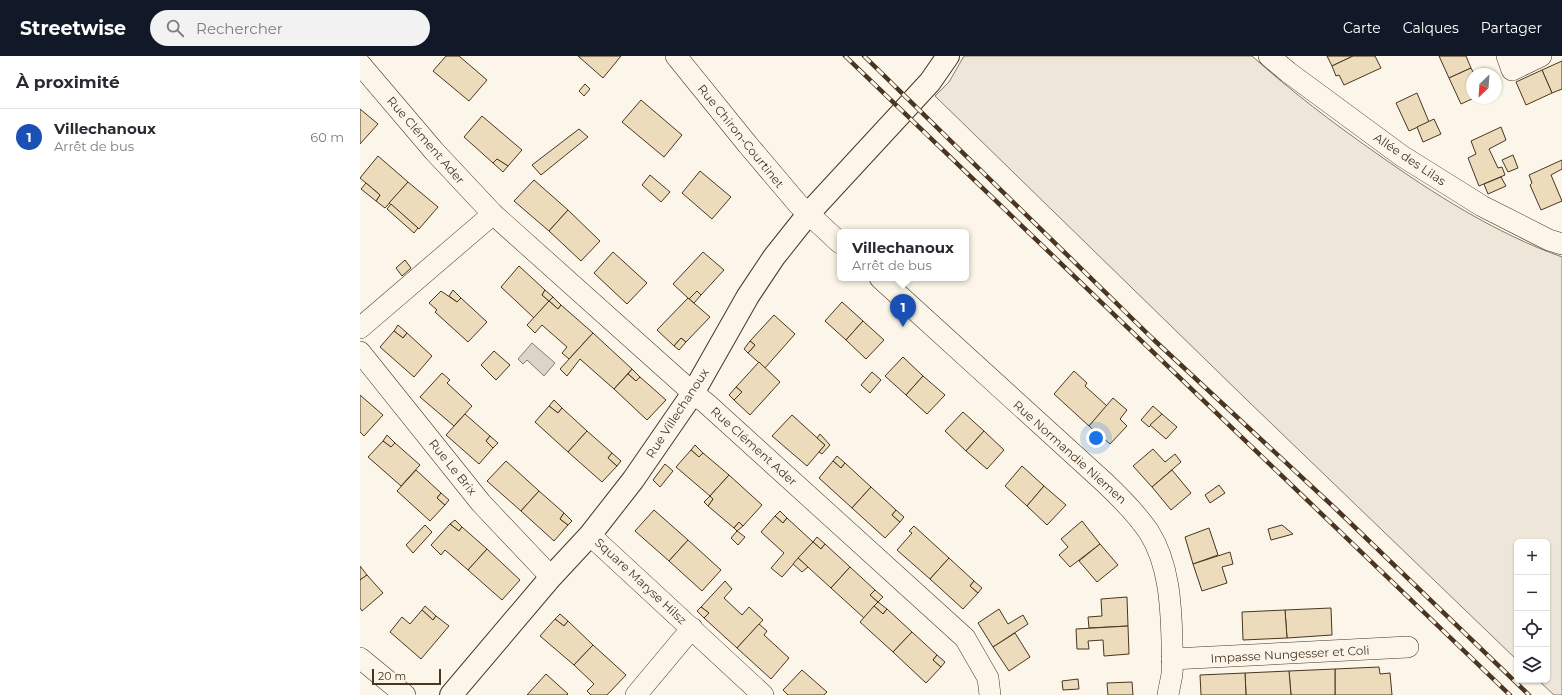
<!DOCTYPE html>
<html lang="fr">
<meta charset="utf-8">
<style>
:root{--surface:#fff;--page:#f2f2f3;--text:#2b2b33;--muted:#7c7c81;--line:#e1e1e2;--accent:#111827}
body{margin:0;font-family:Montserrat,sans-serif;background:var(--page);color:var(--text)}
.controls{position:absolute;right:12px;bottom:12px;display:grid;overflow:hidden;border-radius:6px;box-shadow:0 1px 3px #0004}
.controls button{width:36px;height:36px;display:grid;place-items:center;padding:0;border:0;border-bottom:1px solid var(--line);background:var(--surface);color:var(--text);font:20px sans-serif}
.compass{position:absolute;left:1106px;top:12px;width:36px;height:36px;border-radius:50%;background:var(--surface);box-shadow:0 1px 3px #0004;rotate:205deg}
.scale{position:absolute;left:12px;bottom:10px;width:69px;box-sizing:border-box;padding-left:4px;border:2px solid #4a3520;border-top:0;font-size:11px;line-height:14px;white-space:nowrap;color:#4a3520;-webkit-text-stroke:3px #fbf6e9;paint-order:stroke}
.you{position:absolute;left:736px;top:382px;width:14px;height:14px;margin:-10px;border:3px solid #fff;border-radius:50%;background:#1a73e8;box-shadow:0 0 0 6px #1a73e833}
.badge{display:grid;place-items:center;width:26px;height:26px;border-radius:50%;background:var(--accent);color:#fff;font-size:13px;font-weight:700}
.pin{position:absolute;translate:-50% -33px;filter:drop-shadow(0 1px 2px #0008)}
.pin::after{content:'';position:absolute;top:21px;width:14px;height:12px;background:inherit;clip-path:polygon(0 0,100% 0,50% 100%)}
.popup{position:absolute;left:477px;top:173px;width:132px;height:52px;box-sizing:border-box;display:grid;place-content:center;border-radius:6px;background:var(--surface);filter:drop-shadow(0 1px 3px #0005);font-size:13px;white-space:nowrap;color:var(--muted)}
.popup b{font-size:15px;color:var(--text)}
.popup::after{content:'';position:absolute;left:50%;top:100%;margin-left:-8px;border:8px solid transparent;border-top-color:var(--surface)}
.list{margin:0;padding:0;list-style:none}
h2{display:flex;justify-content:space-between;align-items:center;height:52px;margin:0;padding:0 16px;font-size:17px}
h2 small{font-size:13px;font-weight:400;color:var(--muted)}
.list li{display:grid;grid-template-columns:26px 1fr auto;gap:12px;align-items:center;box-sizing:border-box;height:56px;padding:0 16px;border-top:1px solid var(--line)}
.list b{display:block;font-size:15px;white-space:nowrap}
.list p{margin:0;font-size:13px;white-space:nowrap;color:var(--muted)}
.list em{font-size:13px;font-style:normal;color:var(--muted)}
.icon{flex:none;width:22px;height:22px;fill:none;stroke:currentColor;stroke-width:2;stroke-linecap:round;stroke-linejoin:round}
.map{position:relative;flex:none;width:1202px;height:639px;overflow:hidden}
header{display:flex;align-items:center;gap:24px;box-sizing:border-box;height:56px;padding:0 20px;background:var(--accent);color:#fff}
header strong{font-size:19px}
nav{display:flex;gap:22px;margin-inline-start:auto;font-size:14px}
.search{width:280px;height:36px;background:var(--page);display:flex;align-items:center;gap:10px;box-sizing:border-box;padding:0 14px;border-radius:22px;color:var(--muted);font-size:15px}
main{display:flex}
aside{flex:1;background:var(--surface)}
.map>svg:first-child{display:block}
.green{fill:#ede6d9;stroke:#887966}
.water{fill:#dcd4c6;stroke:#887966}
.building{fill:#ecdcbc;stroke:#4a3520}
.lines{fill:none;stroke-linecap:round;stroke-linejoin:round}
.street-casing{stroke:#4a3520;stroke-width:22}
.secondary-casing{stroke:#4a3520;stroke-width:24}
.street{stroke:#fbf6e9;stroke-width:21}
.secondary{stroke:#fbf6e9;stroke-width:22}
.rail-casing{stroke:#4a3520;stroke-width:4.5}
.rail{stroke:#fbf6e9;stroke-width:3;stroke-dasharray:9;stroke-linecap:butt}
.labels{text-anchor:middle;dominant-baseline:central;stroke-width:3;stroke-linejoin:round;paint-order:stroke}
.street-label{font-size:12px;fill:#4a3520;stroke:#fbf6e9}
</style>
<header>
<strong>Streetwise</strong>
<div class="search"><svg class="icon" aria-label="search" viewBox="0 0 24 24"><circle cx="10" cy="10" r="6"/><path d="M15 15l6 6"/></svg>Rechercher</div>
<nav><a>Carte</a><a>Calques</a><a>Partager</a></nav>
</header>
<main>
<aside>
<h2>À proximité<small></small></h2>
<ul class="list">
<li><span class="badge" style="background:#1a4fb4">1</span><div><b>Villechanoux</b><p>Arrêt de bus</p></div><em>60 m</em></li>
</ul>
</aside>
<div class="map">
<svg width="1202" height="639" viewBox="0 0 1202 639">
<rect width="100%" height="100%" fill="#fbf6e9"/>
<path class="green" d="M604,0h288c39,35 81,67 124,97 58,41 119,80 186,104v438h-8l-16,-15h9v-138h-30v118l-269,-259 -313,-305 14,-14z"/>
<path class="water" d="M172,287l23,20 -11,13 -17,-16 -4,4 -5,-5z"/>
<g class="building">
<path d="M86,0h13l28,24 -18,21 -36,-30z"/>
<path d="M218,0h43l-18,22z"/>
<path d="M967,0h26l-21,10z"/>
<path d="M993,0h22l6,12 -37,17 -5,-10 -3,1 -4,-10z"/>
<path d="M1079,0h27l5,12 -22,10z"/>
<path d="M1202,5v28l-10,4 -10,-23z"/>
<path d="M1111,12l3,6h-2v24h2l-13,6 -12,-26z"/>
<path d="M1182,14l10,23 -26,12 -10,-23z"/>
<path d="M225,28l5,5 -6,7 -5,-5z"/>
<path d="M1057,37l12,29 -20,9 -13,-28z"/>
<path d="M281,44l41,35 -18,22 -42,-35z"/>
<path d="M0,53l18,15 -18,20z"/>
<path d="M122,60l40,34 -14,16 -11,-7 -4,4 -29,-26z"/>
<path d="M1074,63l7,15 -18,8 -6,-15z"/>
<path d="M1141,71l5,13 -17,9 9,19 4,-1 3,8 -26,11 -11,-28 8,-4 -5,-13z"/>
<path d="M219,73l9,8 -47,38 -9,-10z"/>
<path d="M1153,99l5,13 -10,4 -6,-12z"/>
<path d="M18,100l30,26 -23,26 -9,-7 4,-6 -20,-17z"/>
<path d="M137,103l11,7 -5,6 -10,-9z"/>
<path d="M1202,104v9l-11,6 11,26 -21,9 -11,-25 2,-2 -3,-8z"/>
<path d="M340,115l31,26 -19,22 -30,-26z"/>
<path d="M290,119l20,17 -9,10 -19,-17z"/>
<path d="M1141,121l5,9 -18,8 -4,-10z"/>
<path d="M174,124l34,30 -19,21 -35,-30z"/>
<path d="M48,126l30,25 -19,22 -30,-26z"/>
<path d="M6,127l14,12 -4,6 -15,-12z"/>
<path d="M31,148l27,24 -4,5 -27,-24z"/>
<path d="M208,154l32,31 -19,20 -32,-30z"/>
<path d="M253,196l34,31 -20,21 -33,-31z"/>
<path d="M343,196l21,18 -23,25 -4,-4 -8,8 -16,-15z"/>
<path d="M45,204l6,8 -9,8 -6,-8z"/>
<path d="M159,210l26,24 -3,5 7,6 -15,17 -33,-31z"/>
<path d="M93,234l8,8 -4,4 -8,-6z"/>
<path d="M185,234l8,7 -4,4 -7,-6z"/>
<path d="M81,235l16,11 4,-4 26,24 -19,20 -33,-30 2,-2 -8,-7z"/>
<path d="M337,235l4,4 -7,8 -5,-4z"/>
<path d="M193,241l8,8 -3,4 -9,-8z"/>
<path d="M328,242l22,19 -24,25 -5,-4 -7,8 -17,-16z"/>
<path d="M189,245l9,8 3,-4 32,28 -24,26 -7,-6 5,-6 -25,-22 -7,8 -8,-8z"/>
<path d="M482,246l21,19 -17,19 -21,-19z"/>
<path d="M414,259l21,19 -30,34 -17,-15 7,-8 -5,-4z"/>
<path d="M503,265l21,19 -18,19 -20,-19z"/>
<path d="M38,269l9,8 -4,5 -9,-7z"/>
<path d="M34,275l9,7 4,-5 25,23 -18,21 -34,-30z"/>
<path d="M233,277l39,36 -18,20 -34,-30 -13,17 -7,-7z"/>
<path d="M321,282l5,4 -7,8 -5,-4z"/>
<path d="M390,285l5,4 -7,8 -4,-4z"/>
<path d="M134,295l16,14 -14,15 -15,-15z"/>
<path d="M543,301l20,19 -17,19 -21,-19z"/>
<path d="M399,306l21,20 -30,33 -16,-15 8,-8 -6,-5z"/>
<path d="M272,313l8,8 -4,4 -8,-7z"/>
<path d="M714,315l13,12 -2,3 22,20 -18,20 -35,-32z"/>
<path d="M512,316l9,8 -11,13 -9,-8z"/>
<path d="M82,317l8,7 -3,3 25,23 -18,20 -34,-29z"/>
<path d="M268,318l8,7 4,-4 26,23 -19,20 -33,-31z"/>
<path d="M563,320l22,19 -18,19 -21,-19z"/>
<path d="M376,331l6,5 -8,8 -5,-5z"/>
<path d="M0,339l23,20 -19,21 -4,-4z"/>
<path d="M753,342l14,12 -7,9 7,7 -17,18 -21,-18z"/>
<path d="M194,344l8,8 -4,5 -9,-7z"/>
<path d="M189,350l9,7 4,-5 25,23 -19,21 -33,-30z"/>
<path d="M793,350l9,8 -13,13 -8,-7z"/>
<path d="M603,356l21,19 -18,20 -21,-20z"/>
<path d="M105,358l25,22 -4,5 7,7 -14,16 -33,-29z"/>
<path d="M802,358l15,13 -11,12 -16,-14z"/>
<path d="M432,359l33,30 -18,21 -35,-30z"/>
<path d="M227,375l25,22 -4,5 9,8 -15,16 -34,-30z"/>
<path d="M624,375l20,19 -17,19 -21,-18z"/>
<path d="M460,378l10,11 -8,9 -3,-2 6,-7 -8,-7z"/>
<path d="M27,379l8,8 -4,4 -8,-6z"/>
<path d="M130,380l8,7 -5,5 -7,-7z"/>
<path d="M23,385l8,6 4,-4 25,22 -19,21 -33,-29z"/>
<path d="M335,389l8,8 -4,4 -8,-7z"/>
<path d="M793,393l12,13 10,-8 6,8 -29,25 -19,-21z"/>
<path d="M331,394l8,7 4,-4 26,22 -19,21 -34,-29z"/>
<path d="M252,397l9,8 -4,5 -9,-8z"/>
<path d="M477,400l8,7 -4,5 -8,-7z"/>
<path d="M146,405l33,30 -18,20 -34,-30z"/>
<path d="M473,405l8,7 4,-5 26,24 -19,21 -33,-30z"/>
<path d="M305,408l8,7 -13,16 -7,-7z"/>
<path d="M662,410l22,20 -17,20 -22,-20z"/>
<path d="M56,414l25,23 -4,5 8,7 -15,16 -33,-30z"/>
<path d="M812,414l19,23 -20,17 -19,-23z"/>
<path d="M369,419l33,30 -19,21 -4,-4 -5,6 -26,-22 5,-7 -3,-3z"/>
<path d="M859,429l6,8 -15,10 -5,-8z"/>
<path d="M684,430l22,19 -19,20 -20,-19z"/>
<path d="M511,431l25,23 -4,5 8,7 -15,16 -33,-30z"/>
<path d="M179,435l25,22 -4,6 8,6 -14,16 -33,-30z"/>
<path d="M81,437l8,7 -4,5 -8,-7z"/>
<path d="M350,440l3,3 -5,7 -4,-4z"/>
<path d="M294,454l34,30 -19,21 -34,-30z"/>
<path d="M536,454l8,7 -4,5 -8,-7z"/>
<path d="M420,455l7,7 -4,5 -8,-7z"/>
<path d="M204,457l8,8 -4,4 -8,-6z"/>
<path d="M415,460l8,7 4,-5 26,24 -31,35 -11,-9 13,-15 -23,-21z"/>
<path d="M95,464l7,7 -3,4 -9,-7z"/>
<path d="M722,465l18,23 -30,23 -11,-12 9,-8 -7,-8z"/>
<path d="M379,466l4,4 -6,5 -3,-3z"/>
<path d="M90,468l9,7 3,-4 25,22 -19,21 -23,-20 -4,5 -10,-10z"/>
<path d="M65,469l7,7 -19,21 -7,-8z"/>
<path d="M922,469l11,9 -22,6 -3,-11z"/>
<path d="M554,470l35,32 -19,21 -33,-29 15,-17 -3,-2z"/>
<path d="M849,472l9,27 -25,9 -8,-27z"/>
<path d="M377,475l8,6 -7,8 -7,-7z"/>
<path d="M457,481l8,7 -4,5 -8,-7z"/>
<path d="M328,484l33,30 -19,21 -33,-30z"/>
<path d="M453,486l8,7 4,-5 25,23 -19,21 -33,-30z"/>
<path d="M740,488l18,21 -21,17 -18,-21z"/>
<path d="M127,493l33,31 -18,20 -34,-30z"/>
<path d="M870,496l3,12 -11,3 5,16 -25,8 -9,-27z"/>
<path d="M438,502l10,9 -6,5 -9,-8z"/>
<path d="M589,502l25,23 -4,5 8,7 -15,16 -33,-30z"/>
<path d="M0,510l7,9 -7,5z"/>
<path d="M490,511l25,23 -5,5 8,7 -14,16 -33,-30z"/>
<path d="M7,519l16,18 -21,18 -2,-3v-28z"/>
<path d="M365,525l7,8 -8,9 18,17 7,-8 14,13 -26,28 -33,-30 5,-5 -8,-6z"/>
<path d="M614,525l8,7 -4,5 -8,-7z"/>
<path d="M515,534l8,7 -5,5 -8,-7z"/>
<path d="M767,541l1,29 -39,2 -1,-11 14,-1 -1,-17z"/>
<path d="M518,546l9,7 -4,5 -9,-8z"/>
<path d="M65,550l11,10 -3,4 -11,-10z"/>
<path d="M514,550l9,8 4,-5 25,23 -19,20 -33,-30z"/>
<path d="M341,551l8,6 -5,5 -7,-7z"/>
<path d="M971,552l1,27 -45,3 -2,-28z"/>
<path d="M639,553l9,15 15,-9 5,9 -35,23 -15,-24z"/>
<path d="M62,554l11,10 3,-4 13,10 -28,33 -31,-27 12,-15 8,7z"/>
<path d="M925,554l2,28 -44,2 -1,-28z"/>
<path d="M200,558l8,7 -4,5 -9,-7z"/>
<path d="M195,563l9,7 4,-5 25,24 -19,20 -34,-29z"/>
<path d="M399,568l8,7 -3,4 25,23 -18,21 -34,-31z"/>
<path d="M768,570l1,28 -25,2 -1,-16 -15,1 1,8h-12l-1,-20z"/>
<path d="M552,576l25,23 -4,5 8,7 -15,16 -33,-31z"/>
<path d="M655,577l15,24 -21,14 -16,-24z"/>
<path d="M233,589l33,30 -19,20h-16l-4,-4 7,-7 -20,-19z"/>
<path d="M577,599l8,7 -4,5 -8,-7z"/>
<path d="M1019,611l1,7 10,-1 2,22h-57v-26z"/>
<path d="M975,613v26h-44l-2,-24z"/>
<path d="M442,614l25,22 -3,3h-36l-5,-5z"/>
<path d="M929,615l2,24h-45l-1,-22z"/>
<path d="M885,617l1,22h-45l-1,-20z"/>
<path d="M186,618l22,20 -1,1h-40z"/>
<path d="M718,623l1,10 -16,1 -1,-9z"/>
<path d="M772,626l1,13h-25l-1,-12z"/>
</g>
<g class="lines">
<defs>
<g id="street">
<path d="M316,0l72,89 50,59 42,39"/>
<path d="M909,0l19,16 114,84 80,50 67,34 13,4"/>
<path d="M1147,0l5,14 29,-14"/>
<path d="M0,8l74,87 59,63 200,179 13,10 259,235 23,40 2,17"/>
<path d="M520,222l224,204c17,16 32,31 45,50 20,32 22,72 23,109 0,10 1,22 0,33 -1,7 -3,14 -4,21"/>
<path d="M0,272l133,-114"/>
<path d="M0,296l121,151 70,74"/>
<path d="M230,479l173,160"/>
<path d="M0,602l45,37"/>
<path d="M812,603l236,-12"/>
<path d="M276,639l56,-67"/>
</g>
<path id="secondary" d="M91,639l100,-118 39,-42 43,-55 60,-87 55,-97 26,-39 35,-44 121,-131 18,-26"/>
</defs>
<use href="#street" class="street-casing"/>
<use href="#secondary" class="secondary-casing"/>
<use href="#street" class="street"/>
<use href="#secondary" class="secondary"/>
<defs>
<g id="rail">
<path d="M485,0l665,639"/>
<path d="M504,0l289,283 185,172 191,184"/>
</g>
</defs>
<use href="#rail" class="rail-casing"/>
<use href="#rail" class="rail"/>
</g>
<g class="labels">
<g class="street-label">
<text transform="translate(381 80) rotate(51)">Rue Chiron-Courtinet</text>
<text transform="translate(66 84) rotate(49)">Rue Clément Ader</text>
<text transform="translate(1050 103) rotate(34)">Allée des Lilas</text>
<text transform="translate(317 357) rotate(-57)">Rue Villechanoux</text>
<text transform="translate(394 390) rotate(42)">Rue Clément Ader</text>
<text transform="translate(710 396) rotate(42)">Rue Normandie Niemen</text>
<text transform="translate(93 411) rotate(51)">Rue Le Brix</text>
<text transform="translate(281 525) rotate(43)">Square Maryse Hilsz</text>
<text transform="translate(930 598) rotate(-3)">Impasse Nungesser et Coli</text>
</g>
</g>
</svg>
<div class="controls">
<button>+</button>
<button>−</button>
<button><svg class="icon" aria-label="locate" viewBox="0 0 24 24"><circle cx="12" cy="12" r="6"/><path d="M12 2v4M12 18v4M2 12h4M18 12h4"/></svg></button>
<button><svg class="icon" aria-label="layers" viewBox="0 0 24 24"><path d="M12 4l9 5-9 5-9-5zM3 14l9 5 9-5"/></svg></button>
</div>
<svg class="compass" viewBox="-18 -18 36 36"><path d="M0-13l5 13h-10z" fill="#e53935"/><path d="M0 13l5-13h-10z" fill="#7c7c81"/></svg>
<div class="scale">20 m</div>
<div class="you"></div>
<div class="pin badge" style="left:543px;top:271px;background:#1a4fb4">1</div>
<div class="popup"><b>Villechanoux</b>Arrêt de bus</div>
</div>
</main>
